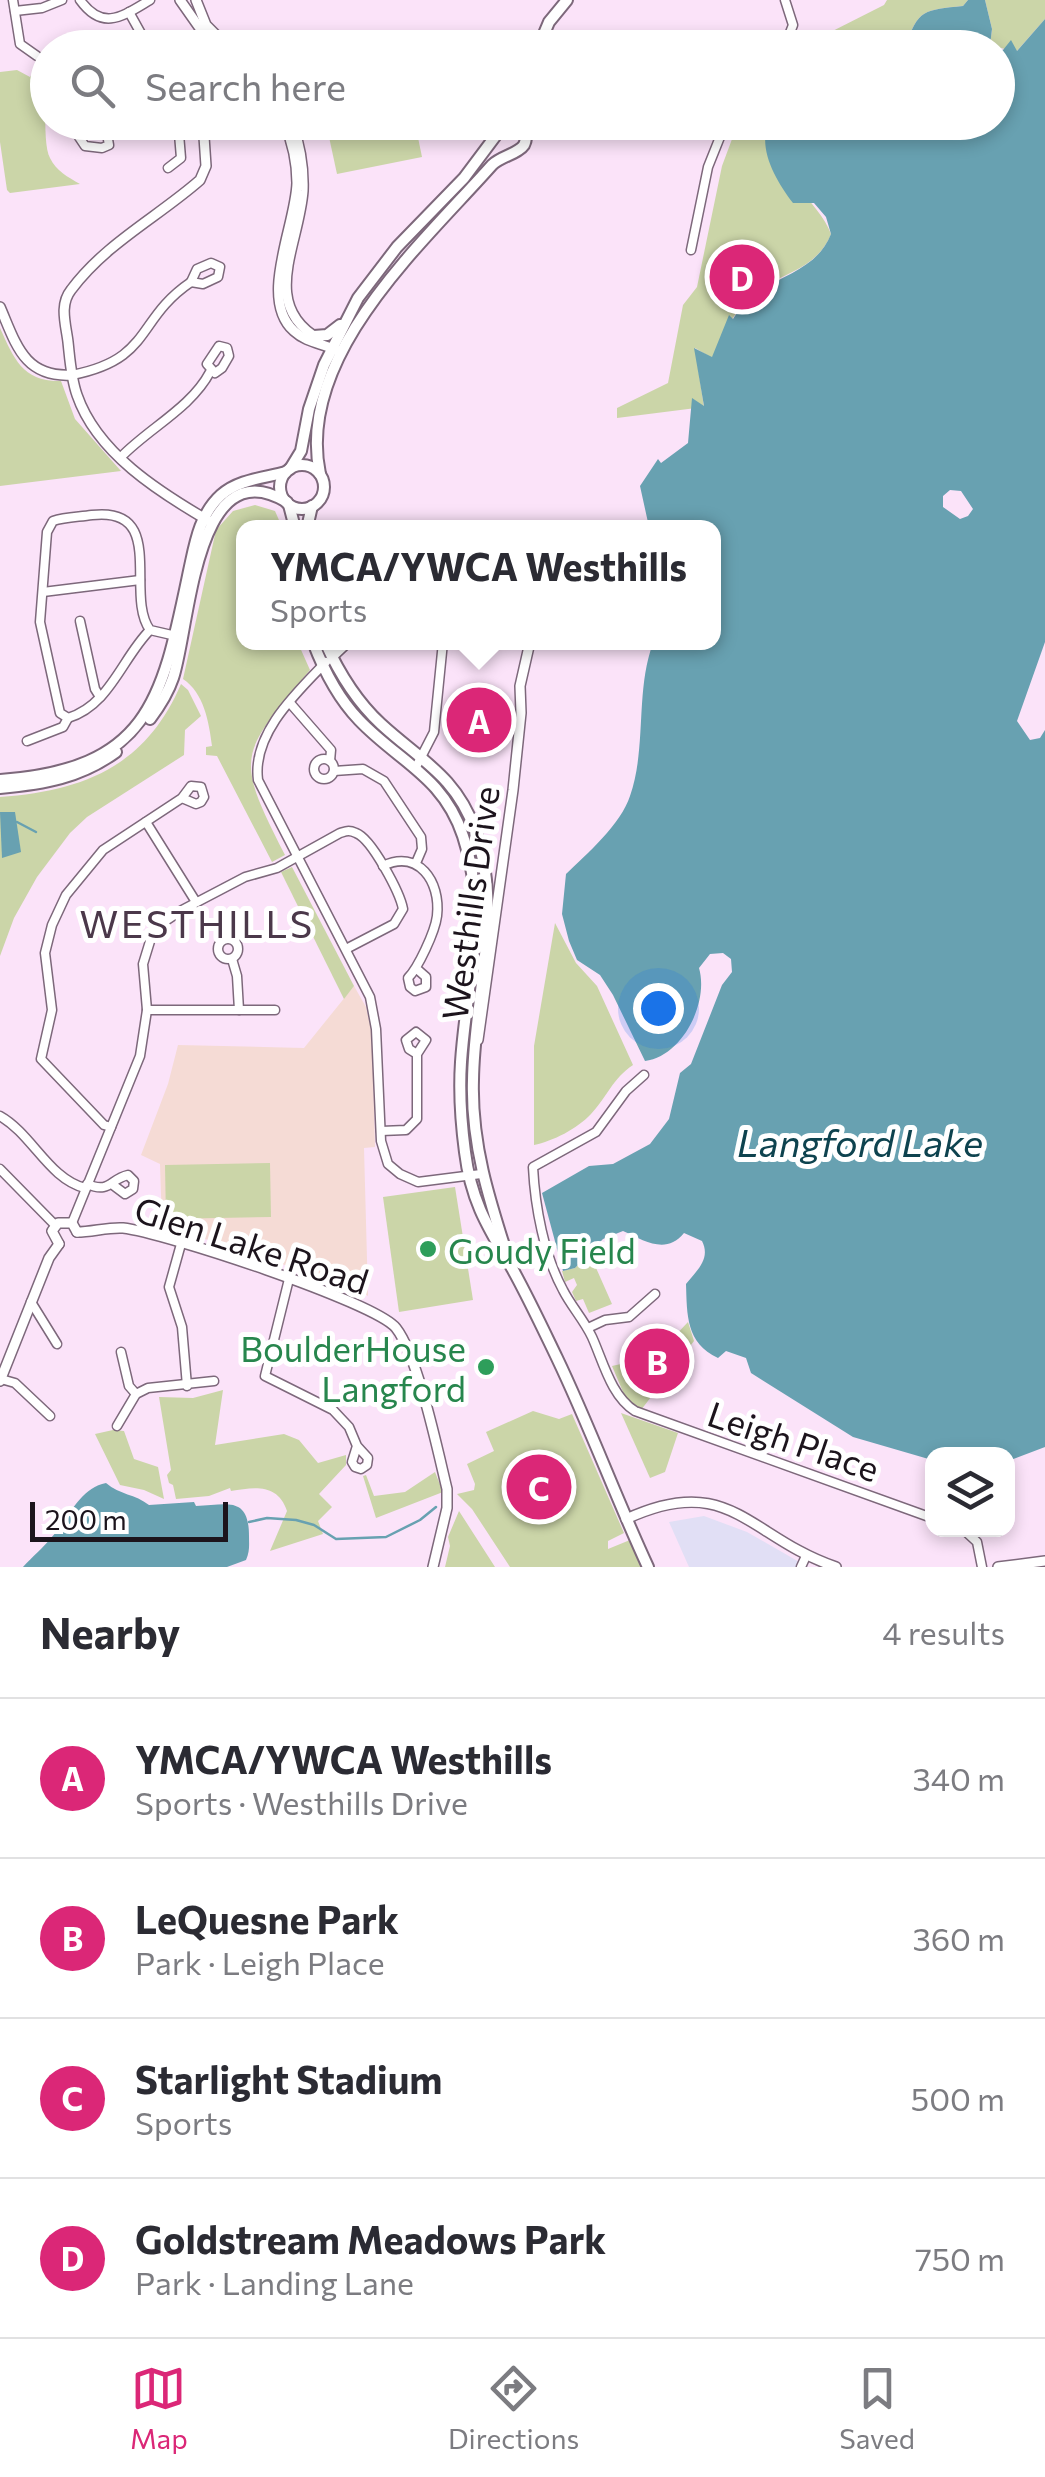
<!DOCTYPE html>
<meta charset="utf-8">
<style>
:root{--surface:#fff;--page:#f7f7f7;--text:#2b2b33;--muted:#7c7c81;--line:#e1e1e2;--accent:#db2777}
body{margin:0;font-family:Commissioner,sans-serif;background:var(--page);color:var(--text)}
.controls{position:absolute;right:30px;bottom:30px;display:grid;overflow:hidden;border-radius:20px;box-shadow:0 5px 15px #0003}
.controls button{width:90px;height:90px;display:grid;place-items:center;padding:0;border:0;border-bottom:2px solid var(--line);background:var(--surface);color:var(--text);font:50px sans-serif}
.scale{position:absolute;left:30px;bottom:25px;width:198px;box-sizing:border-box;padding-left:10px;border:5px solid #1c141c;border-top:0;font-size:28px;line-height:35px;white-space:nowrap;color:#1c141c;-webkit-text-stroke:8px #fff;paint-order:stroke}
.you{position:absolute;left:658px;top:1008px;width:35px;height:35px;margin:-25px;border:8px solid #fff;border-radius:50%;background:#1a73e8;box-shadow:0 0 0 15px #1a73e833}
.badge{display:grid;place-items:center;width:65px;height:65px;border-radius:50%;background:var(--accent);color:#fff;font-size:32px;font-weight:700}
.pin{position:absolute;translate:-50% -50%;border:5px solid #fff;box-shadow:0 2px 10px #0006}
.popup{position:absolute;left:236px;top:520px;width:485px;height:130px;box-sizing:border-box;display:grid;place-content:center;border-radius:20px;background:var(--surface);filter:drop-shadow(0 2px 8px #0005);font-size:32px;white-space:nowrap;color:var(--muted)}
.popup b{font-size:38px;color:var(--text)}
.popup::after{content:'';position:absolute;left:50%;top:100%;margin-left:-20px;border:20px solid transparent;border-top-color:var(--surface)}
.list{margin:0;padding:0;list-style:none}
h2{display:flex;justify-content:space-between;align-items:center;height:130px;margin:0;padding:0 40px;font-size:42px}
h2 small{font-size:32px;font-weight:400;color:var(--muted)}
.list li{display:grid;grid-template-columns:65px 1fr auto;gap:30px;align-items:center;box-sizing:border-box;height:160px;padding:0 40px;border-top:2px solid var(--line)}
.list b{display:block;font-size:38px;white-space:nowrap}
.list p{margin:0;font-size:32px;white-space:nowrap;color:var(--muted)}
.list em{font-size:32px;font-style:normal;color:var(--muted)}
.icon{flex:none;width:55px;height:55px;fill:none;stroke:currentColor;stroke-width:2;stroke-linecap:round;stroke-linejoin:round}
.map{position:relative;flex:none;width:1045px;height:1567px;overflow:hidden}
.search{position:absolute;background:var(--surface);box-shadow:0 5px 15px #0003;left:30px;right:30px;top:30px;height:110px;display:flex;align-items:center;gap:25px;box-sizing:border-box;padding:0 35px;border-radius:55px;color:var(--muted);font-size:38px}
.sheet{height:770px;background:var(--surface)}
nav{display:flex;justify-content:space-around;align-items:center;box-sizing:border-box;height:140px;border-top:2px solid var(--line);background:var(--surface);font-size:28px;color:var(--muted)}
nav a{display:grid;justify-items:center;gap:5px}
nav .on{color:var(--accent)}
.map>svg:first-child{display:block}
.industrial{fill:#e1dff5}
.education{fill:#f5dbd5}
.green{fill:#cbd5a8}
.water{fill:#68a1b1;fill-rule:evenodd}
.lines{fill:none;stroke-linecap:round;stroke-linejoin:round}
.stream{stroke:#68a1b1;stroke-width:2.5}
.minor-casing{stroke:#7d687b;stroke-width:11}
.tertiary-casing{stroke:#7d687b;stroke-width:12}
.secondary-casing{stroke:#7d687b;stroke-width:14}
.minor{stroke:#fff;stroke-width:8}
.tertiary{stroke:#fff;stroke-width:9}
.secondary{stroke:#fff;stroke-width:10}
.leisure-dot{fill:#2e9e5b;stroke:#fff;stroke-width:4}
.labels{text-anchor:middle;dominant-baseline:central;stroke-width:10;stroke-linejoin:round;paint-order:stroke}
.street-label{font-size:35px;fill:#1c141c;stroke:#fff}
.leisure-label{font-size:35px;fill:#27864d;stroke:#fff;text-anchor:start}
.neighbourhood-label{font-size:38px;letter-spacing:2.5px;fill:#4b384a;stroke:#fff}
.water-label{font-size:38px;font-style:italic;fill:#0e434f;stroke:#fff}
</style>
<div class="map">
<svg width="1045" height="1567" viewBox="0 0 1045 1567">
<rect width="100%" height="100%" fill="#fbe3f9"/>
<path class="industrial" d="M704,1516l43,16 61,35h-119l-20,-45z"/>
<path class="education" d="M354,986l12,21 6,26 3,114 -11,1 4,148 -9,-7 -197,-64 -2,-61 -19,-9 27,-71 10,-39 126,3z"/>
<g class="green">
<path d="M887,0h81l-5,6c-38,4 -46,3 -57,41l-107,1 85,-43z"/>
<path d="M985,0h60v19l-29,33 -26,-7 2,-16z"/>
<path d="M47,49c1,24 -6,92 3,109 6,13 18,19 30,26l-70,9 -3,-3 -7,-48v-70l17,-2 13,7z"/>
<path d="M326,123h89l7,34 -85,17z"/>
<path d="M738,123h30c-13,36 51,75 63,111 -15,38 -53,38 -81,63 -17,15 -27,40 -38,61l-17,-10 9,59 -87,11v-10l51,-25 15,-78 14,-18 25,-121z"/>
<path d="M0,328c14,31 23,54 61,53l14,38 46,52 -121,15z"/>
<path d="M255,505l20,6 7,16 -38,1v114l54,1 12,27c-70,85 -77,84 -25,185l-13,7 -55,-106 -11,-1v-8l6,-1c-3,-24 -8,-53 -29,-67l33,-149 17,-19z"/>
<path d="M181,684l7,6 13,26 -16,14 -1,25 -97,62 -17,16 -33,44 -23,41 -14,38v-159c84,-6 146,-31 181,-113z"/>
<path d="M292,867l62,119 -10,13 -63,-127z"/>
<path d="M555,923l21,40 21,23 36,79c-20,13 -26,32 -42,49 -14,15 -38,27 -57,31v-99z"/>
<path d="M270,1163l1,54 -105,2 -1,-54z"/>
<path d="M455,1187l18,113 -74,12 -16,-115z"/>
<path d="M589,1252l23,52 -23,9 -6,-14 -7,2 -4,-9 5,-7 -3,-7 -9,4 -3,-11 13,-3z"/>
<path d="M688,1322l6,19 -53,69 -12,-4 -17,-40 44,-10z"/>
<path d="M223,1390l-8,55 69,-11 15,6 19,23 28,-8v10l-27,29 13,13 -14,14 5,13 -53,17 17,-40c-9,-28 -33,-24 -56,-20l-1,-3 -21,8 -33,3 -3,-14 -4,-2 -2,-8 4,-5 -12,-73 34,1z"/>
<path d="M533,1411l26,8 13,-5 52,119 -16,8v8l22,-9 13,27h-133l-38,-58 -15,-15 17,-4 1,-6 -8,-20 27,-13 -8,-19z"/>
<path d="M621,1413l57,20 -13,39 -15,6z"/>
<path d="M113,1430l11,1 10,28 24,8 6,32 -20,-9 -24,-5 -25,-51z"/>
<path d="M435,1472l8,20 -67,26 -13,-42 3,-1 8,21 31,-4z"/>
<path d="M459,1511l36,56h-50l5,-21 -2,-9z"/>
</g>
<g class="water">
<path d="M968,0h17l7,29 -2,16 3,2h-87c11,-38 19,-37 57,-41z"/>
<path d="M1045,19v623l-28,79 13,19 10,-2 5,-8v717l-37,14v-7h-76v6l-79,-23 -102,-64 -5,-15 -20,-7 -8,7c-32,-15 -31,-43 -32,-74 11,-14 25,-25 16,-43l-18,-8c-18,22 -39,8 -61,-2l-20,8 -28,29 -12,3 -21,-78 47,-27 24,-2 37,-20 19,-25 11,-46 11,-9 31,-79 10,-13 -1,-13 -8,-6 -13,1 -11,14c10,34 -16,88 -54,93l-32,-66 -13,-20 -23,-15 -8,-19 -7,-27 4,-40c21,-20 55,-50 64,-78 17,-49 5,-104 23,-153l61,-1v-114l-65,-1 -9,-41 18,-27 3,4 27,-20 4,-45 12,8 -10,-58 18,9 17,-42 4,4c6,-9 13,-19 22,-25 28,-20 62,-25 76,-60l-5,-17 -12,-14h-21c-17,-22 -35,-53 -25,-80l230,-1v-73l5,1 8,-10 6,11zM950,490l11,1 12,18 -5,7 -8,3 -17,-12v-11z"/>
<path d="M0,812h15l6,40 -19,6z"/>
<path d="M106,1483c14,12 29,11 43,22l45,-3 2,4c30,-1 53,-11 53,30 0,9 1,15 -3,24l-19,7h-204c9,-10 20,-19 28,-29 17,-18 28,-50 55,-55z"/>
</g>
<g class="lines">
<g class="stream">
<path d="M417,38l8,10"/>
<path d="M17,822l19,10"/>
<path d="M249,1522l18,-4 29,2 18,5 22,14 50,-2 34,-17 16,-13"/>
</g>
<defs>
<g id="minor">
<path d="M13,0l7,44 17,12"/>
<path d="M80,0c23,32 43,16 70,0"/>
<path d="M15,11l27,-3 20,-8"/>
<path d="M129,12l20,36"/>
<path d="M125,48l17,-13"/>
<path d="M784,48l9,-23 -8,-25"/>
<path d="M87,130l20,4 2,11 -7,3 -17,-2 -6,-9z"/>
<path d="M109,136l30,-14"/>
<path d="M168,168l13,-10 -3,-36"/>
<path d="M691,250l17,-83 18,-45"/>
<path d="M211,263l9,4 -2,10 -15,7 -12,-2 6,-13z"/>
<path d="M219,346l8,2 2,8 -7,12 -7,5 -8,-9z"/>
<path d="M72,375c81,-16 63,-55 119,-93"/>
<path d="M121,457c28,-29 70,-49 89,-85"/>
<path d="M43,592l97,-12"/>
<path d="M80,621l15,68 5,8"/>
<path d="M150,630c-28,28 -40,75 -82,88l-8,-5 -20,-91 7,-90 6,-11c12,-4 26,-4 39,-6 76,-9 32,80 58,115l26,6"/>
<path d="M326,662c-30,31 -74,72 -68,118l112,217 6,32 5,112 7,23 12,10 18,8 63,-8"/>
<path d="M290,703l41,47 -1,11"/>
<path d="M27,741l36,-14 5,-9"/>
<circle cx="324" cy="769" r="10"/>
<path d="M416,767l18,-35 9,-90"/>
<path d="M334,771l29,-2 21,12 37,56 1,12 -6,14"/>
<path d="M146,822l50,80"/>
<path d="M383,866c35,-17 58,15 54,50 -2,16 -19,52 -29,62l2,9 5,4 11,-4v-10l-8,-7"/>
<circle cx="228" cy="949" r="10"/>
<path d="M232,959l5,17 2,34"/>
<path d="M147,1010h128"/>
<path d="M644,1075l-18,16 -30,41 -63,35c2,40 11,88 30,123 8,16 21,30 29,47 11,24 19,59 43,74l297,107"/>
<path d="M0,1116c32,18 49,63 85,72"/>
<path d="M111,1127l-7,-2 -63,-66 11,-49 -7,-57 7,-28 14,-30 37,-45 79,-52 9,-12 10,1 3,10 -3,5 -5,2 -14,-6"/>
<path d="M381,1131l25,-1 11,-11v-65l9,-14 -10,-8 -10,8 3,9 8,5"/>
<path d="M0,1169l55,56"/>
<path d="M87,1184c23,10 23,-5 41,-9l6,6 -1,8 -8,5 -12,-9"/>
<path d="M72,1223l68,-167 7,-46 -4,-46 8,-26 13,-16 18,-12 63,-33 32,-9 63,-35c7,-2 9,-3 16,0 16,6 44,60 47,76l-9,15 -48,25"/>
<path d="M181,1244l-12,43 13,40 5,59"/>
<path d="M289,1279l-24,97 68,34 16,17 8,19 11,12 -1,7 -6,4 -6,-2 -3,-5 5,-16"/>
<path d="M31,1302l26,42"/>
<path d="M588,1328l17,-8 24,-3 26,-23"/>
<path d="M121,1352l8,34 7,8"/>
<path d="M1,1379l14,4 35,33"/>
<path d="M117,1426l19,-32 12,-6 66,-7"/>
<path d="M964,1530l13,12 5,25"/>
<path d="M801,1567l5,-11"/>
</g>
<g id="tertiary">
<path d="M180,0l19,27 20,21"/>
<path d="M196,0l10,25 23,23"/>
<path d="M203,122l3,44 -6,14c-42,37 -94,63 -129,110 -12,15 -5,35 -3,52 2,18 3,36 9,53 20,58 82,97 132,126"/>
<path d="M284,122c8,19 13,40 13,61 -1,42 -39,116 -3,148 13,12 28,12 42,19"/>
<path d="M292,122c8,23 12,45 11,69 -4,54 -44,114 16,148"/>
<path d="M0,307c16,37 24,71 72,68"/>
<path d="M332,657l16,-15"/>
<path d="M478,1040l35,-250 8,-77 -1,-27 10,-44"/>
<path d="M77,1232c15,0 31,-5 46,-4 39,4 252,74 273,100 22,28 42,124 51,161v19l-14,59"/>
<path d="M59,1244l-7,-13 6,-8h14l5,9"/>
<path d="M0,1381l49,-123 10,-14"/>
<path d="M626,1519c104,-48 122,18 210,48"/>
<path d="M998,1567l47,-6"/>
</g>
<g id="secondary">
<path d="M538,48l11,-26 18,-22"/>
<path d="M314,336l13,-1 13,-10"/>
<circle cx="302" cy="487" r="22"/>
<path d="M290,469l11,-18 8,-42 15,-44 34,-67 39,-51 67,-69 42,-56"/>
<path d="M320,474c-25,-118 102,-230 172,-309 9,-9 26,-11 32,-20 4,-7 1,-15 1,-23"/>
<path d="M289,505l6,23"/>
<path d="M307,528l5,-22"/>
<path d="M313,642c11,29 25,56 46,78 40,42 84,56 104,116 26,76 3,149 -2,226 -2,30 0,60 4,90 6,50 24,77 48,118 16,29 30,59 44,88 33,69 59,140 91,209"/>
<path d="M325,642c14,31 31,59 56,82 39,36 75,52 94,106 29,83 -1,165 -2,250 -2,63 16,119 35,178"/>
<path d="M150,719c9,-12 18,-26 23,-41 17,-50 21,-232 114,-176"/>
<path d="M0,780c150,-11 162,-80 189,-209 6,-27 10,-56 32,-76 18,-16 44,-17 65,-23"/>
<path d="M0,788c44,-4 80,-10 116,-36"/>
</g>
</defs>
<use href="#minor" class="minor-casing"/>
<use href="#tertiary" class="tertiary-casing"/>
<use href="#secondary" class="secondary-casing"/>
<use href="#minor" class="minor"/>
<use href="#tertiary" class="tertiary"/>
<use href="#secondary" class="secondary"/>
</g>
<g class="leisure-dot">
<circle cx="428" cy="1249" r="10"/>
<circle cx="486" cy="1367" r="10"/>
</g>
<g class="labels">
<g class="street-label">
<text transform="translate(469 903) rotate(-82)">Westhills Drive</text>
<text transform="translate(252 1244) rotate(18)">Glen Lake Road</text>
<text transform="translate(794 1440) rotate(19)">Leigh Place</text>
</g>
<g class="leisure-label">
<text x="448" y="1249">Goudy Field</text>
<text x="466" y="1347" text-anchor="end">BoulderHouse<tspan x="466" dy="40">Langford</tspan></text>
</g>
<g class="neighbourhood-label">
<text x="197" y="922">WESTHILLS</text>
</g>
<g class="water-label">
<text x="860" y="1141">Langford Lake</text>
</g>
</g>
</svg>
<div class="controls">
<button><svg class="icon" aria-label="layers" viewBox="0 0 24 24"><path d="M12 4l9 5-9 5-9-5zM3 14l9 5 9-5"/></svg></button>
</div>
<div class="scale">200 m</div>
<div class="you"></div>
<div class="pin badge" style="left:479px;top:720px">A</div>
<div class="popup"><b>YMCA/YWCA Westhills</b>Sports</div>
<div class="pin badge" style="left:657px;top:1361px">B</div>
<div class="pin badge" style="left:539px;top:1487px">C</div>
<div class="pin badge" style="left:742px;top:277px">D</div>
<div class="search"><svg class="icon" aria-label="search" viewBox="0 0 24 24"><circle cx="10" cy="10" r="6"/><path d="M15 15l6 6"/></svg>Search here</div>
</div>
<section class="sheet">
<h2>Nearby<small>4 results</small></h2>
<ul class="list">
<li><span class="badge">A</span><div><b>YMCA/YWCA Westhills</b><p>Sports · Westhills Drive</p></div><em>340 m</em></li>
<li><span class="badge">B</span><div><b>LeQuesne Park</b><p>Park · Leigh Place</p></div><em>360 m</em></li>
<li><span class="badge">C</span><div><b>Starlight Stadium</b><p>Sports</p></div><em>500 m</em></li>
<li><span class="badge">D</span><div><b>Goldstream Meadows Park</b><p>Park · Landing Lane</p></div><em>750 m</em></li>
</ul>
</section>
<nav>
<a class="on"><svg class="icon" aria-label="map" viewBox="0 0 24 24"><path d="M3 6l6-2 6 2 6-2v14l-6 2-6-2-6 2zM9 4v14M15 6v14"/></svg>Map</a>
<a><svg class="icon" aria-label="directions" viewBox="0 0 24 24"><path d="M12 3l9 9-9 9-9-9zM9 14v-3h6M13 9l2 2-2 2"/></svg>Directions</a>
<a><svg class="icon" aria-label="saved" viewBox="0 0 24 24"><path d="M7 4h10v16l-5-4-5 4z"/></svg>Saved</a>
</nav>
